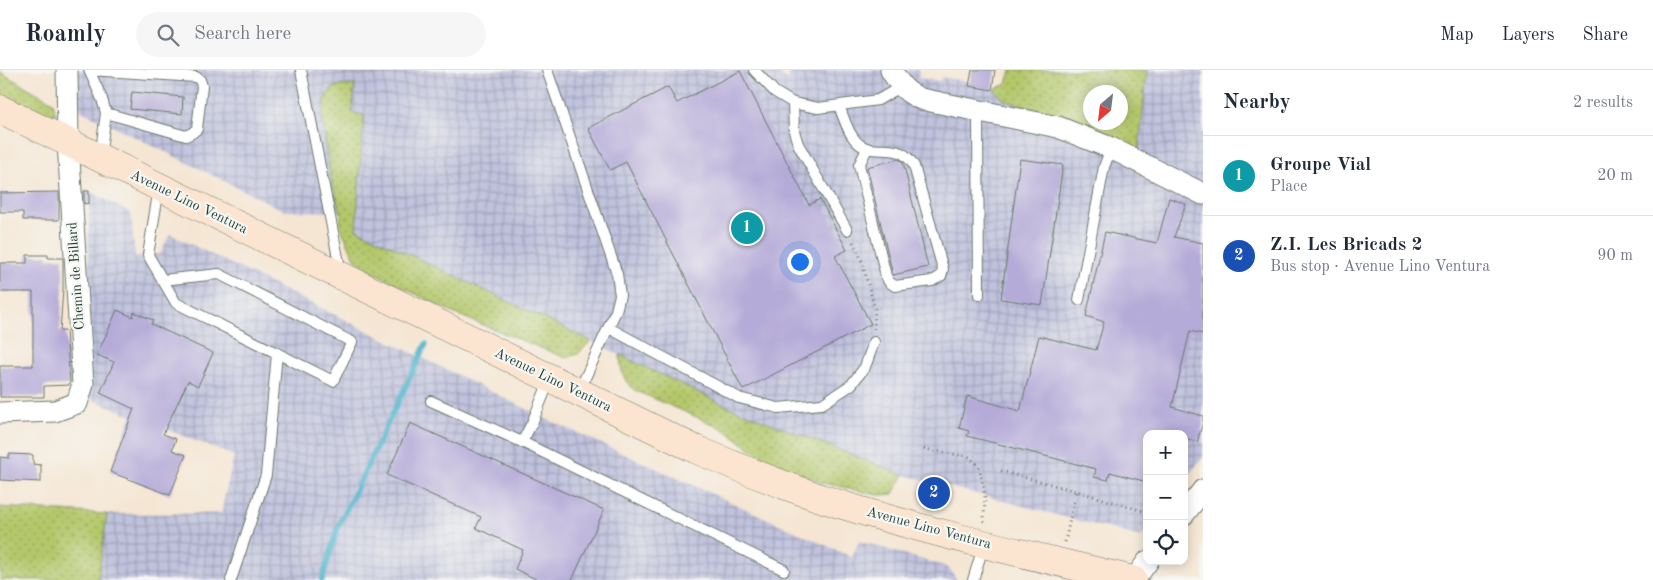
<!DOCTYPE html>
<meta charset="utf-8">
<style>
:root{--surface:#fff;--page:#f6f6f7;--text:#1f2937;--muted:#747a83;--line:#e0e1e3;--accent:#1a73e8}
body{margin:0;font-family:"Old Standard TT",serif;background:var(--page);color:var(--text)}
.controls{position:absolute;right:15px;bottom:15px;display:grid;overflow:hidden;border-radius:10px;box-shadow:0 2px 12px #0003}
.controls button{width:45px;height:45px;display:grid;place-items:center;padding:0;border:0;border-bottom:1px solid var(--line);background:var(--surface);color:var(--text);font:25px sans-serif}
.compass{position:absolute;left:1083px;top:15px;width:45px;height:45px;border-radius:50%;background:var(--surface);box-shadow:0 2px 12px #0003;rotate:208deg}
.you{position:absolute;left:799px;top:191px;width:18px;height:18px;margin:-12px;border:4px solid #fff;border-radius:50%;background:#1a73e8;box-shadow:0 0 0 8px #1a73e833}
.badge{display:grid;place-items:center;width:32px;height:32px;border-radius:50%;background:var(--accent);color:#fff;font-size:16px;font-weight:700}
.pin{position:absolute;translate:-50% -50%;border:2px solid #fff;box-shadow:0 1px 5px #0006}
.list{margin:0;padding:0;list-style:none}
h2{display:flex;justify-content:space-between;align-items:center;height:65px;margin:0;padding:0 20px;font-size:21px}
h2 small{font-size:16px;font-weight:400;color:var(--muted)}
.list li{display:grid;grid-template-columns:32px 1fr auto;gap:15px;align-items:center;box-sizing:border-box;height:80px;padding:0 20px;border-top:1px solid var(--line)}
.list b{display:block;font-size:19px;white-space:nowrap}
.list p{margin:0;font-size:16px;white-space:nowrap;color:var(--muted)}
.list em{font-size:16px;font-style:normal;color:var(--muted)}
.icon{flex:none;width:28px;height:28px;fill:none;stroke:currentColor;stroke-width:2;stroke-linecap:round;stroke-linejoin:round}
.map{position:relative;flex:none;width:1203px;height:510px;overflow:hidden}
header{display:flex;align-items:center;gap:30px;box-sizing:border-box;height:70px;padding:0 25px;background:var(--surface);border-bottom:1px solid var(--line)}
header strong{font-size:24px}
nav{display:flex;gap:28px;margin-inline-start:auto;font-size:18px}
.search{width:350px;height:45px;background:var(--page);display:flex;align-items:center;gap:12px;box-sizing:border-box;padding:0 18px;border-radius:28px;color:var(--muted);font-size:19px}
main{display:flex}
aside{flex:1;background:var(--surface)}
.map>svg:first-child{display:block}
.industrial{fill:url(#industrial-grid)}
.grass{fill:url(#grass-dots);stroke:#6a824f;fill-rule:evenodd}
.lines{fill:none;stroke-linecap:round;stroke-linejoin:round}
.stream{stroke:#4db4cb;stroke-width:5.5}
.building{fill:#b5abd8}
.lane-casing{stroke:#6a786c;stroke-width:12}
.street-casing{stroke:#6a786c;stroke-width:23}
.secondary-casing{stroke:#6a786c;stroke-width:29}
.path{stroke:#6a786c;stroke-width:3;stroke-dasharray:1 4;stroke-linecap:butt}
.lane{stroke:#fff;stroke-width:10}
.street{stroke:#fff;stroke-width:21}
.secondary{stroke:#fce5d0;stroke-width:28}
.labels{text-anchor:middle;dominant-baseline:central;stroke-width:4.5;stroke-linejoin:round;paint-order:stroke}
.street-label{font-size:14px;fill:#1f3d34;stroke:#f6f6f2}
</style>
<header>
<strong>Roamly</strong>
<div class="search"><svg class="icon" aria-label="search" viewBox="0 0 24 24"><circle cx="10" cy="10" r="6"/><path d="M15 15l6 6"/></svg>Search here</div>
<nav><a>Map</a><a>Layers</a><a>Share</a></nav>
</header>
<main>
<div class="map">
<svg width="1203" height="510" viewBox="0 0 1203 510">
<defs>
<pattern id="industrial-grid" width="8" height="8" patternUnits="userSpaceOnUse" patternTransform="scale(1.25)"><rect width="8" height="8" fill="#c0c2dd"/><path d="M0 4h8M4 0v8" fill="none" stroke="#9b9fb4"/></pattern>
<pattern id="grass-dots" width="8" height="8" patternUnits="userSpaceOnUse" patternTransform="scale(1.25)"><rect width="8" height="8" fill="#b4c76a"/><path d="M2 2h.1M6 6h.1" fill="none" stroke="#92a358" stroke-width="1.8" stroke-linecap="round"/></pattern>
</defs>
<rect width="100%" height="100%" fill="#f6f6f2"/>
<filter id="ink" filterUnits="userSpaceOnUse"><feTurbulence type="fractalNoise" baseFrequency=".02" numOctaves="2"/><feDisplacementMap in="SourceGraphic" scale="10" xChannelSelector="R" yChannelSelector="G"/><feConvolveMatrix kernelMatrix="1 2 1 2 8 2 1 2 1" color-interpolation-filters="sRGB"/></filter>
<filter id="wash" filterUnits="userSpaceOnUse"><feTurbulence type="fractalNoise" baseFrequency=".0096" numOctaves="4" result="noise"/><feDisplacementMap in="SourceGraphic" scale="20" xChannelSelector="R" yChannelSelector="G"/><feGaussianBlur stdDeviation="1.12" result="paint"/><feColorMatrix in="noise" values="0 0 0 0 0 0 0 0 0 0 0 0 0 0 0 0 0 1.4 0 .05"/><feComposite in="paint" operator="in"/></filter>
<g filter="url(#wash)">
<rect width="100%" height="100%" fill="#f5e6d3"/>
<g class="industrial">
<path d="M76,0h699l13,11 2,-11h129l-1,8 22,3 1,-4 29,5 -1,4 23,4 2,-1 10,11 68,20 67,28 8,-78h56v387l-19,24v-47h-37v96l-6,7 -237,-62 -175,-68 -377,-180 -12,-1 1,-14 -56,-1 -205,-101z"/>
<path d="M89,121l42,22 4,44 25,-3 10,-20 379,186 303,137 7,-16 82,24 8,3 8,12h-859l9,-66 114,-1 13,-57 -146,-58z"/>
</g>
<g class="grass">
<path d="M1011,0h136l-8,79 -67,-29 -68,-20 -10,-11 13,-5zM1090,22h30v30h-30z"/>
<path d="M0,2l53,30 3,13 -10,3 -46,-23z"/>
<path d="M355,15l-3,28 12,2 -8,114 235,112 -13,13 -12,4 -113,-45 -90,-46 -8,-8 -15,-33 1,-14 -10,-31 -9,-64 3,-18 6,-10 8,-3z"/>
<path d="M620,285l109,52 175,68 -11,19 -15,1 -59,-13 -56,-24 -41,-30 -88,-38c-12,-11 -13,-20 -14,-35z"/>
<path d="M0,437l107,7 -9,66h-98z"/>
</g>
<g class="lines">
<path class="stream" d="M322,510l16,-53 88,-183"/>
</g>
<g id="blocks">
<g class="building">
<path d="M972,0h23l-3,20 -23,-4z"/>
<path d="M740,1l69,134 11,-6 27,51 -12,6 36,68 -128,66 -117,-228 -16,8 -22,-42 80,-41 9,16z"/>
<path d="M132,22l51,5 -1,17 -52,-5z"/>
<path d="M898,89l5,3 25,105 -35,8 -26,-108z"/>
<path d="M1020,89l43,6 -21,140 -41,-6z"/>
<path d="M84,121h5v12l-5,1z"/>
<path d="M59,122v28h-36v-8h-23v-19z"/>
<path d="M1169,128l17,6 -12,33 29,6v91l-13,-3 -18,76 31,9v6l-6,20 -13,-4v-4h-37v48l-37,-10 -2,8 -14,-3 2,-8 -129,-33 2,-5 -10,-3 8,-32 53,15 19,-75 57,14 8,-28 -18,-6 19,-84 52,11z"/>
<path d="M27,185h21v3h15v31l-3,42h6l4,51 -1,3 -25,1v11h-44v-31h33v-74h-33v-29h27z"/>
<path d="M117,240l16,7 1,-5 19,8 -2,4 62,29 -15,33 -10,-5 -25,53 13,5 -4,11 14,5 -16,40 -60,-23 24,-63 -34,-16 14,-31 -17,-7z"/>
<path d="M410,353l194,87 -32,70h-34l-23,-11 8,-19 -47,-22 5,-11 -94,-42z"/>
<path d="M9,384l24,1v9l8,1v17l-41,-2v-23l9,1z"/>
</g>
</g>
</g>
<g filter="url(#ink)">
<use href="#blocks" fill-opacity="0" stroke="#6a786c" stroke-width="1"/>
<g class="lines">
<defs>
<g id="lane">
<path d="M301,0l40,203"/>
<path d="M547,0l70,204 3,21 -4,16 -37,80"/>
<path d="M754,0l21,22 18,11 25,5 60,-8 24,-14"/>
<path d="M793,33l1,28 4,13 49,86"/>
<path d="M839,36c5,11 8,26 17,35 17,19 42,-4 58,25l29,103 -2,7 -9,5 -37,5 -6,-4 -3,-6 -27,-111 8,-16"/>
<path d="M978,40l1,185"/>
<path d="M100,87l6,-44 -4,-14 -13,-29 107,7 4,3 2,6 -5,43 -5,4 -6,3 -80,-23"/>
<path d="M159,118l-11,67 28,48 157,78 19,-39 -133,-68 -57,6"/>
<path d="M1079,230l25,-133 7,-19"/>
<path d="M609,258l130,70 39,10 44,-4 29,-19 14,-18 9,-25"/>
<path d="M550,309l-18,44 -10,19 262,128"/>
<path d="M431,331l91,41"/>
<path d="M231,510l35,-105 11,-122"/>
<path d="M973,510l11,-36"/>
</g>
<g id="street">
<path d="M891,0c9,15 14,22 30,29l137,28 53,21 92,46"/>
<path d="M0,343l55,-2 22,-8 6,-19 -15,-242 -1,-72"/>
<path d="M1184,444l19,-24"/>
<path d="M1134,510l14,-19"/>
</g>
<path id="secondary" d="M0,39l695,340c47,20 93,39 141,54 98,31 198,53 297,77"/>
</defs>
<use href="#lane" class="lane-casing"/>
<use href="#street" class="street-casing"/>
<use href="#secondary" class="secondary-casing"/>
<g class="path">
<path d="M853,172l8,17 14,50 -1,20"/>
<path d="M924,379l45,8 10,9 6,29 -1,27"/>
<path d="M1001,401l75,20"/>
<path d="M1065,472l11,-51 71,21"/>
</g>
<use href="#lane" class="lane"/>
<use href="#street" class="street"/>
<use href="#secondary" class="secondary"/>
</g>
</g>
<g class="labels">
<g class="street-label">
<text transform="translate(189 132) rotate(26)">Avenue Lino Ventura</text>
<text transform="translate(76 206) rotate(-94)">Chemin de Billard</text>
<text transform="translate(553 310) rotate(26)">Avenue Lino Ventura</text>
<text transform="translate(929 458) rotate(15)">Avenue Lino Ventura</text>
</g>
</g>
</svg>
<div class="controls">
<button>+</button>
<button>−</button>
<button><svg class="icon" aria-label="locate" viewBox="0 0 24 24"><circle cx="12" cy="12" r="6"/><path d="M12 2v4M12 18v4M2 12h4M18 12h4"/></svg></button>
</div>
<svg class="compass" viewBox="-18 -18 36 36"><path d="M0-13l5 13h-10z" fill="#e53935"/><path d="M0 13l5-13h-10z" fill="#747a83"/></svg>
<div class="you"></div>
<div class="pin badge" style="left:747px;top:158px;background:#0f9aa8">1</div>
<div class="pin badge" style="left:934px;top:423px;background:#1a4fb4">2</div>
</div>
<aside>
<h2>Nearby<small>2 results</small></h2>
<ul class="list">
<li><span class="badge" style="background:#0f9aa8">1</span><div><b>Groupe Vial</b><p>Place</p></div><em>20 m</em></li>
<li><span class="badge" style="background:#1a4fb4">2</span><div><b>Z.I. Les Bricads 2</b><p>Bus stop · Avenue Lino Ventura</p></div><em>90 m</em></li>
</ul>
</aside>
</main>
